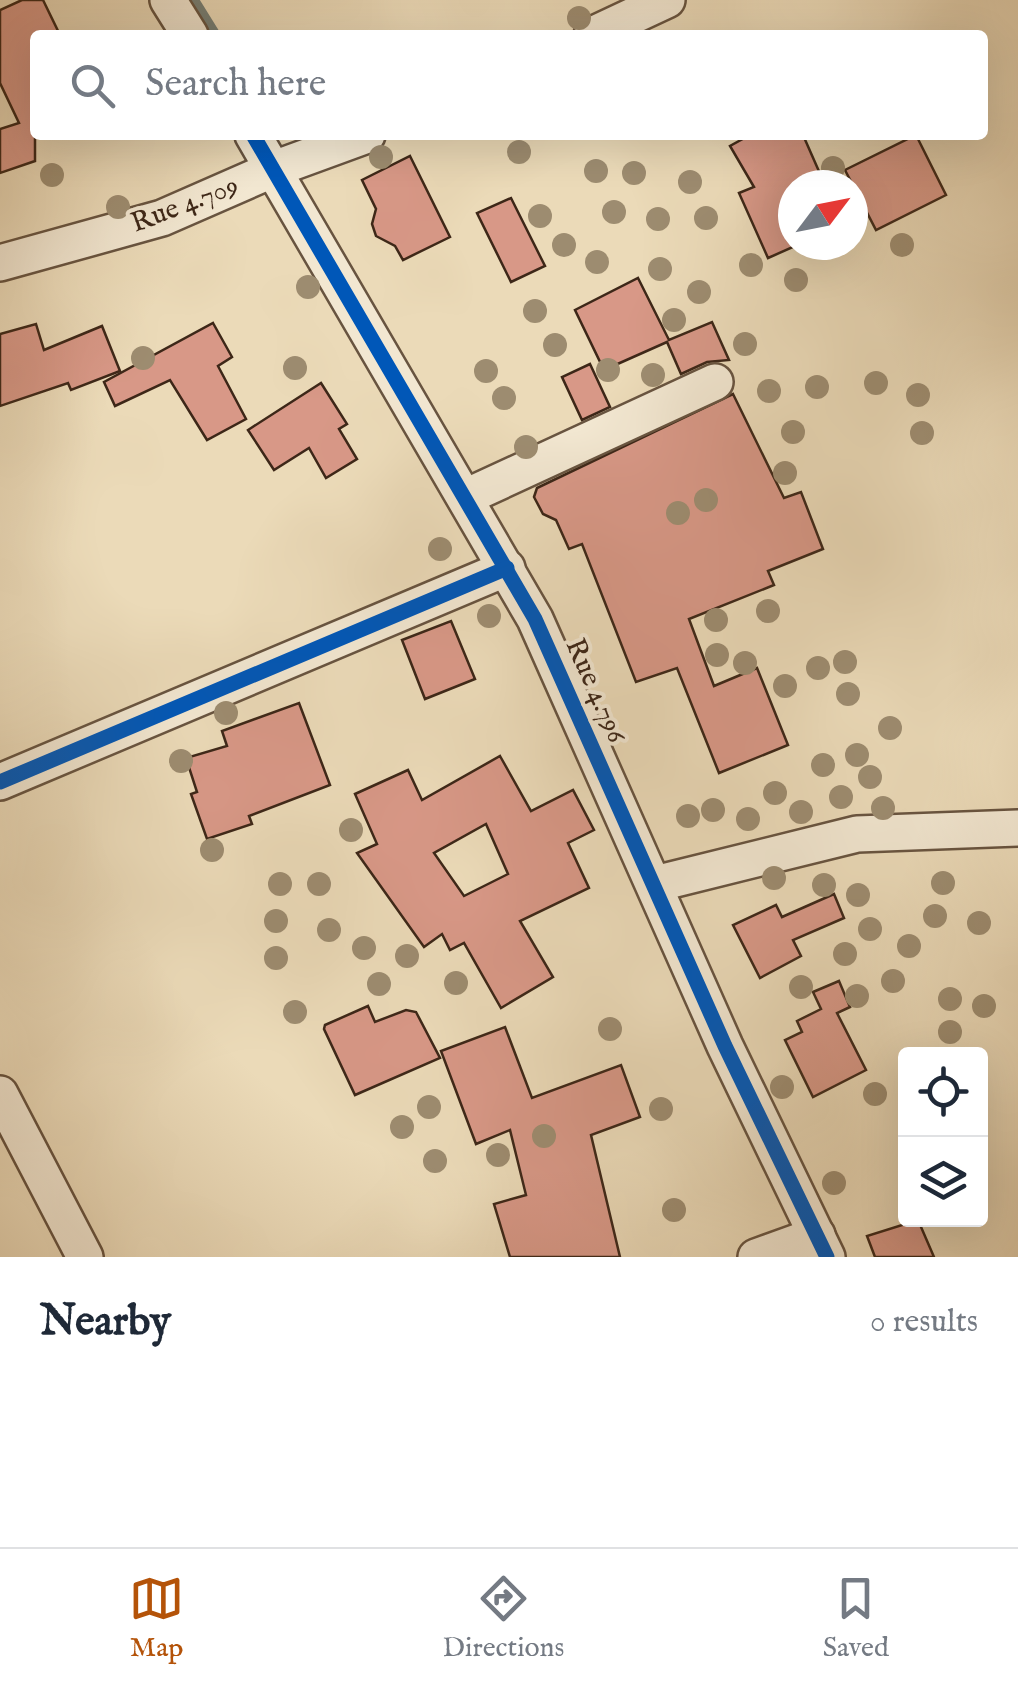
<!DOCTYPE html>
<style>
:root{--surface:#fff;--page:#f6f6f7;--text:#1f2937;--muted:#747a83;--line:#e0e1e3;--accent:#b45309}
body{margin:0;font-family:"IM FELL English",serif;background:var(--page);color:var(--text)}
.controls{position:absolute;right:30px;bottom:30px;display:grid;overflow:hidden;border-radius:10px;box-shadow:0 10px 40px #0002}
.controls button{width:90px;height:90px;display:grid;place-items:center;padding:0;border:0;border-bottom:2px solid var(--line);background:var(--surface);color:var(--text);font:50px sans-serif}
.compass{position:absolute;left:778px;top:170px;width:90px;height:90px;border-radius:50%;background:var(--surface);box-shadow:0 10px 40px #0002;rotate:58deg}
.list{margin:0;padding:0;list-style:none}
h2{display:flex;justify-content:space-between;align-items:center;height:130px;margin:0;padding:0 40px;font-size:42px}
h2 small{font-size:32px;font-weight:400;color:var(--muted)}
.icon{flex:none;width:55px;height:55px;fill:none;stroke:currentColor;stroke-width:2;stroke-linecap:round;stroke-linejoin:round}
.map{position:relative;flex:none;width:1018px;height:1257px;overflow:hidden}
.search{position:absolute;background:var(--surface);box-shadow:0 10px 40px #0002;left:30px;right:30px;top:30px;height:110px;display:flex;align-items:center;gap:25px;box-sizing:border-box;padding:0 35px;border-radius:10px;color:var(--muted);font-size:38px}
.sheet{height:290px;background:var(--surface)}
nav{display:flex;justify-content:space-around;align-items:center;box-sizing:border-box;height:140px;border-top:2px solid var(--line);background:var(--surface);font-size:28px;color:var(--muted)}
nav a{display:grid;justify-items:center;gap:5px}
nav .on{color:var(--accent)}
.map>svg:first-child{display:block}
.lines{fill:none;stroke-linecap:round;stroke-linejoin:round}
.stream{stroke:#757f77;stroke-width:10}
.building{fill:#d89887;stroke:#3d2718;stroke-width:2.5;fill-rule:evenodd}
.minor-casing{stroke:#685440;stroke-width:40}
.minor{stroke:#f2e7d1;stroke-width:35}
.cycleway-casing{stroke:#f2e7d1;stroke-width:21}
.cycleway{stroke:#0057b8;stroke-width:15}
.tree{fill:#9d8c70}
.labels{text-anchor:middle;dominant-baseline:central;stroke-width:8;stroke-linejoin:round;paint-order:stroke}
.street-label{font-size:28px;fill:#3d2718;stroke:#f2e7d1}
</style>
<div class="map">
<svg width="1018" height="1257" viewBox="0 0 1018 1257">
<rect width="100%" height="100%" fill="#ebdab8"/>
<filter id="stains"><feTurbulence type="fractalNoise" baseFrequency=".002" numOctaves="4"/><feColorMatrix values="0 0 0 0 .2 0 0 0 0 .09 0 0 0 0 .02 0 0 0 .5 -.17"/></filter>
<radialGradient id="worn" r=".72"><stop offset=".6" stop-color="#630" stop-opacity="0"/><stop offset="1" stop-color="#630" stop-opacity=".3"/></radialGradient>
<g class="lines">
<path class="stream" d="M194,0l21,34"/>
</g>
<g class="building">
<path d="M22,0h21l17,35h-25v126l-35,12v-44l19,-6 -19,-40v-73z"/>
<path d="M750,135h53l22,50h-32v62l-25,11 -29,-65 15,-6 -24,-41z"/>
<path d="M916,135l30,60 -70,35 -31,-60z"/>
<path d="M410,156l40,81 -47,23 -8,-14 -19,-10 -4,-12 4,-15 -14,-29z"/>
<path d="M511,198l34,68 -34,16 -34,-69z"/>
<path d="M638,278l31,62 43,-18 17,38 -22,2 -26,12 -14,-32 -63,28 -29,-60z"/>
<path d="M213,323l19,34 -14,9 28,53 -39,21 -37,-60 -55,26 -11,-24z"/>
<path d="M36,324l8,26 58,-24 18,45 -49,19 -3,-7 -68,23v-72z"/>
<path d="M590,364l20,43 -28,13 -20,-43z"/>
<path d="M321,383l26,41 -8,5 18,30 -31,19 -17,-30 -35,22 -26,-40z"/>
<path d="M733,394l51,104 17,-6 22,57 -55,22 6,14 -85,34 25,67 43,-18 31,77 -69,28 -42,-105 -41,14 -54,-138 -13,5 -13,-29 -13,-6 -9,-17 3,-9z"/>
<path d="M451,621l24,58 -50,20 -23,-59z"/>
<path d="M299,703l31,82 -81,31 3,8 -45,15 -16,-45 6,-2 -11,-34 41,-12 -5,-15z"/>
<path d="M500,756l31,55 42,-21 21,40 -26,13 21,45 -69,33 33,56 -52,31 -37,-65 -14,7 -8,-16 -18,13 -67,-94 20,-9 -22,-50 53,-24 14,30zM486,824l22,50 -44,22 -30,-43z"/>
<path d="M834,894l10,24 -51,22 8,16 -41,22 -27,-53 43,-20 6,12z"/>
<path d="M839,981l11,26 -13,6 29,57 -53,27 -28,-57 17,-8 -5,-11 24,-12 -8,-17z"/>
<path d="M368,1006l7,16 31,-12 10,2 24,46 -85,37 -31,-66 1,-4z"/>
<path d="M505,1027l27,71 89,-33 19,52 -49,18 29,122h-110l-16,-53 32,-9 -16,-65 -34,14 -35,-93z"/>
<path d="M918,1220l16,37h-59l-8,-21z"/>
</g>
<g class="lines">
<defs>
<g id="minor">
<path d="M168,0l22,35"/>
<path d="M592,35l75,-35"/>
<path d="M253,135l282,484 190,427 102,211"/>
<path d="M0,263l162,-45 112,-49 93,-34"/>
<path d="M468,496l247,-114"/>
<path d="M0,782l507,-214"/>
<path d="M655,884l202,-50 161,-6"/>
<path d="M0,1094l85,163"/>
<path d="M756,1257l61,-22"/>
</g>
</defs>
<use href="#minor" class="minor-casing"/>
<use href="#minor" class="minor"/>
<defs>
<g id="cycleway">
<path d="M253,135l282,484 190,427 102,211"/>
<path d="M0,782l507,-214"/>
</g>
</defs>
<use href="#cycleway" class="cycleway-casing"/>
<use href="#cycleway" class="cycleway"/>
</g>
<g class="tree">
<circle cx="579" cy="18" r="12"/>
<circle cx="519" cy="152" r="12"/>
<circle cx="381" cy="157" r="12"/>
<circle cx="833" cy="168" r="12"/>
<circle cx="596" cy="171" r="12"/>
<circle cx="634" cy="173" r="12"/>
<circle cx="52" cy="175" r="12"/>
<circle cx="690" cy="182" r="12"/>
<circle cx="118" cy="207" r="12"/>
<circle cx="614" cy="212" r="12"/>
<circle cx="540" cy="216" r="12"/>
<circle cx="706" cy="218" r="12"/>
<circle cx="658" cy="219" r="12"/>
<circle cx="564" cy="245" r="12"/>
<circle cx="902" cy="245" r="12"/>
<circle cx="597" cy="262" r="12"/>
<circle cx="751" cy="265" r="12"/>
<circle cx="660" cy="269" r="12"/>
<circle cx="796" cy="280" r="12"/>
<circle cx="308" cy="287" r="12"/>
<circle cx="699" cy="292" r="12"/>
<circle cx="535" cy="311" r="12"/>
<circle cx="674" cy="320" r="12"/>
<circle cx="745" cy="344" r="12"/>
<circle cx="555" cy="345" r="12"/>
<circle cx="143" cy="358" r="12"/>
<circle cx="295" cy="368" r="12"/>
<circle cx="608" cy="370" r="12"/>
<circle cx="486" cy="371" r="12"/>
<circle cx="653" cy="375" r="12"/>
<circle cx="876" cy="383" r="12"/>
<circle cx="817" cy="387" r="12"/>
<circle cx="769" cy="391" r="12"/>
<circle cx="918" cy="395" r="12"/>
<circle cx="504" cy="398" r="12"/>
<circle cx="793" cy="432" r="12"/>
<circle cx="922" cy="433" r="12"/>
<circle cx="526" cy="447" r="12"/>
<circle cx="785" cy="473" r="12"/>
<circle cx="706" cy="500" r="12"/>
<circle cx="678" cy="513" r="12"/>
<circle cx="440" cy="549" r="12"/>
<circle cx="768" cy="611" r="12"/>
<circle cx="489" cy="616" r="12"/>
<circle cx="716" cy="620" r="12"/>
<circle cx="717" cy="655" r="12"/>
<circle cx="845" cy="662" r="12"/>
<circle cx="745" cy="663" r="12"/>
<circle cx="818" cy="668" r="12"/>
<circle cx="785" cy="686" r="12"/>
<circle cx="848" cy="694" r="12"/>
<circle cx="226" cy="713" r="12"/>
<circle cx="890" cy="728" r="12"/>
<circle cx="857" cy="755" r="12"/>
<circle cx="181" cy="761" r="12"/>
<circle cx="823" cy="765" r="12"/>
<circle cx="870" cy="777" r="12"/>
<circle cx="775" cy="793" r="12"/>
<circle cx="841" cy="797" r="12"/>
<circle cx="883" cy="808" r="12"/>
<circle cx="713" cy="810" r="12"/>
<circle cx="801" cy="812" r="12"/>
<circle cx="688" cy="816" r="12"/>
<circle cx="748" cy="819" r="12"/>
<circle cx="351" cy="830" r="12"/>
<circle cx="212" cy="850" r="12"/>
<circle cx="774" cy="878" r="12"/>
<circle cx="943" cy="883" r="12"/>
<circle cx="280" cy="884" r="12"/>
<circle cx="319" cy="884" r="12"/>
<circle cx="824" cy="885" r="12"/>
<circle cx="858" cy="895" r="12"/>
<circle cx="935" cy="916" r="12"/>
<circle cx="276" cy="921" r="12"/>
<circle cx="979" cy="923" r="12"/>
<circle cx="870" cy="929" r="12"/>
<circle cx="329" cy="930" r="12"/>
<circle cx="909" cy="946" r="12"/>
<circle cx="364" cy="948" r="12"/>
<circle cx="845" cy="954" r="12"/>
<circle cx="407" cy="956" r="12"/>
<circle cx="276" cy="958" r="12"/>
<circle cx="893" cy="981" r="12"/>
<circle cx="456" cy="983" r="12"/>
<circle cx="379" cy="984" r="12"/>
<circle cx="801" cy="987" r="12"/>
<circle cx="857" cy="996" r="12"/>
<circle cx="950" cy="999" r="12"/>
<circle cx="984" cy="1006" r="12"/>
<circle cx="295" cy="1012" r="12"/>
<circle cx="610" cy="1029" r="12"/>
<circle cx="950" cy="1032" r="12"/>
<circle cx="782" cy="1087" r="12"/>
<circle cx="875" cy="1094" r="12"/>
<circle cx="429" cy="1107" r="12"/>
<circle cx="661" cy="1109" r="12"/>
<circle cx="402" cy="1127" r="12"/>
<circle cx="544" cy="1136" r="12"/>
<circle cx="498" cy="1155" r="12"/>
<circle cx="435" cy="1161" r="12"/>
<circle cx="834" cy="1183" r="12"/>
<circle cx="674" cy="1210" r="12"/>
</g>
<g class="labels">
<g class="street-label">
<text transform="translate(185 205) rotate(-21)">Rue 4.709</text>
<text transform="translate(595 691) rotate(66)">Rue 4.796</text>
</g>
</g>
<rect width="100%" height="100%" filter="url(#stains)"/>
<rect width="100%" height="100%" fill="url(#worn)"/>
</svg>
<div class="controls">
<button><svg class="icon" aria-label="locate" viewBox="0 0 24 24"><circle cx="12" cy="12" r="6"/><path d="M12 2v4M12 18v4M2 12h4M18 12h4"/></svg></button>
<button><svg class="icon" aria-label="layers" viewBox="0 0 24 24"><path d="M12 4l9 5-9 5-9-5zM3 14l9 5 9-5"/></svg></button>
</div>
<svg class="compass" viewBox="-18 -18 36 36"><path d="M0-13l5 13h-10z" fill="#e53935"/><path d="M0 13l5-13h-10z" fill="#747a83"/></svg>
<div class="search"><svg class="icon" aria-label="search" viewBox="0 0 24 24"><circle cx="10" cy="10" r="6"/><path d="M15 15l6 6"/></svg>Search here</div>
</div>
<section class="sheet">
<h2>Nearby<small>0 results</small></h2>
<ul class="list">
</ul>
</section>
<nav>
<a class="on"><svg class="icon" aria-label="map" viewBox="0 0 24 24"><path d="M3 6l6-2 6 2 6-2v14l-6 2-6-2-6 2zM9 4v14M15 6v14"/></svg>Map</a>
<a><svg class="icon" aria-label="directions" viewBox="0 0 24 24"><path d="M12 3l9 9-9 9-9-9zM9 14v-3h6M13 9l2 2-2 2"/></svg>Directions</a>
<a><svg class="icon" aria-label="saved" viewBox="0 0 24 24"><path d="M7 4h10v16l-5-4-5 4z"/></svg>Saved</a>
</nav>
